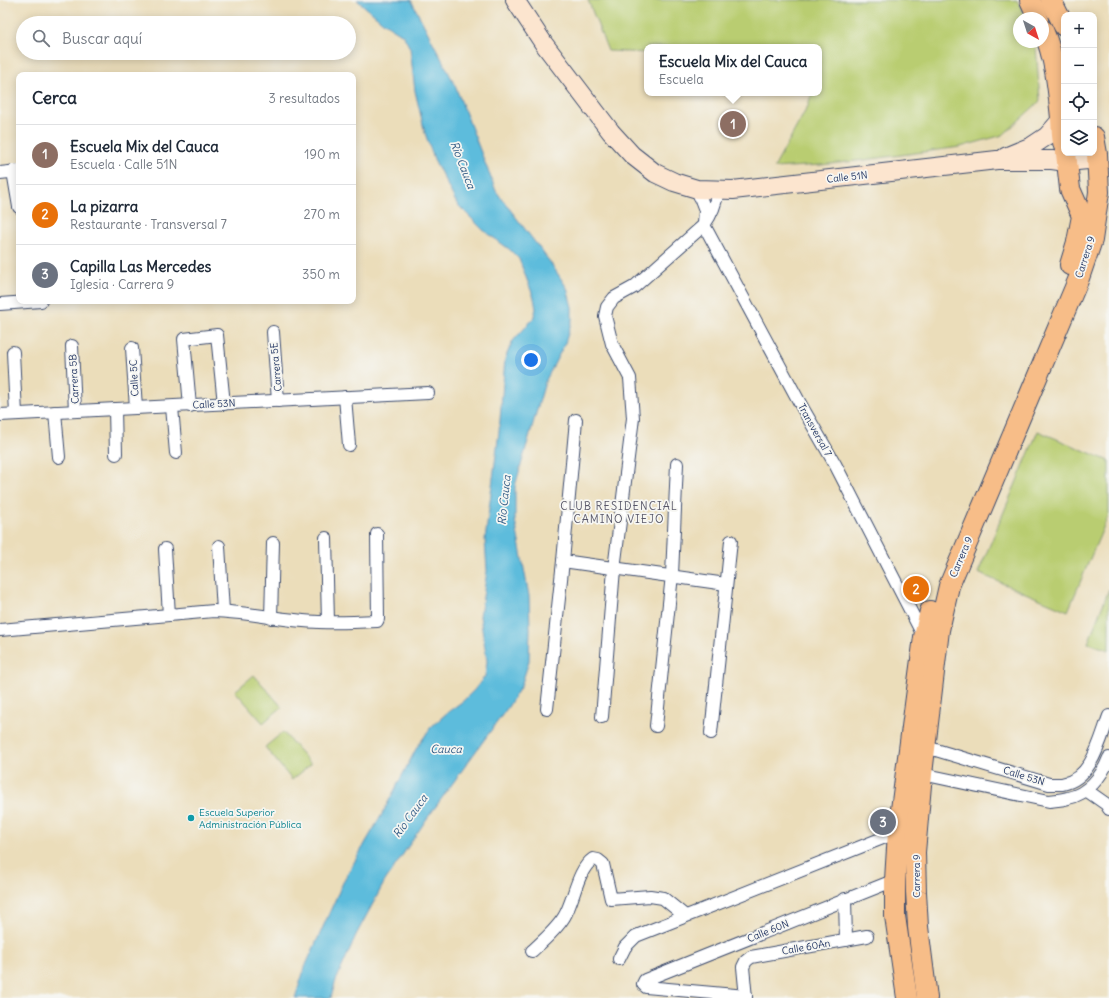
<!DOCTYPE html>
<html lang="es">
<meta charset="utf-8">
<style>
:root{--surface:#fff;--page:#f6f6f7;--text:#1f2937;--muted:#747a83;--line:#e0e1e3;--accent:#db2777}
body{margin:0;font-family:Delius,sans-serif;background:var(--page);color:var(--text)}
.controls{position:absolute;right:12px;top:12px;display:grid;overflow:hidden;border-radius:8px;box-shadow:0 2px 10px #0003}
.controls button{width:36px;height:36px;display:grid;place-items:center;padding:0;border:0;border-bottom:1px solid var(--line);background:var(--surface);color:var(--text);font:20px sans-serif}
.compass{position:absolute;left:1013px;top:12px;width:36px;height:36px;border-radius:50%;background:var(--surface);box-shadow:0 2px 10px #0003;rotate:141deg}
.you{position:absolute;left:531px;top:360px;width:14px;height:14px;margin:-10px;border:3px solid #fff;border-radius:50%;background:#1a73e8;box-shadow:0 0 0 6px #1a73e833}
.badge{display:grid;place-items:center;width:26px;height:26px;border-radius:50%;background:var(--accent);color:#fff;font-size:13px;font-weight:700}
.pin{position:absolute;translate:-50% -50%;border:2px solid #fff;box-shadow:0 1px 4px #0006}
.popup{position:absolute;left:644px;top:44px;width:178px;height:52px;box-sizing:border-box;display:grid;place-content:center;border-radius:8px;background:var(--surface);filter:drop-shadow(0 1px 3px #0005);font-size:13px;white-space:nowrap;color:var(--muted)}
.popup b{font-size:15px;color:var(--text)}
.popup::after{content:'';position:absolute;left:50%;top:100%;margin-left:-8px;border:8px solid transparent;border-top-color:var(--surface)}
.list{margin:0;padding:0;list-style:none}
h2{display:flex;justify-content:space-between;align-items:center;height:52px;margin:0;padding:0 16px;font-size:17px}
h2 small{font-size:13px;font-weight:400;color:var(--muted)}
.list li{display:grid;grid-template-columns:26px 1fr auto;gap:12px;align-items:center;box-sizing:border-box;height:60px;padding:0 16px;border-top:1px solid var(--line)}
.list b{display:block;font-size:15px;white-space:nowrap}
.list p{margin:0;font-size:13px;white-space:nowrap;color:var(--muted)}
.list em{font-size:13px;font-style:normal;color:var(--muted)}
.icon{flex:none;width:22px;height:22px;fill:none;stroke:currentColor;stroke-width:2;stroke-linecap:round;stroke-linejoin:round}
.map{position:relative;flex:none;width:1109px;height:998px;overflow:hidden}
.search{position:absolute;background:var(--surface);box-shadow:0 2px 10px #0003;left:16px;top:16px;width:340px;height:44px;display:flex;align-items:center;gap:10px;box-sizing:border-box;padding:0 14px;border-radius:22px;color:var(--muted);font-size:15px}
.panel{position:absolute;background:var(--surface);box-shadow:0 2px 10px #0003;left:16px;top:72px;width:340px;height:232px;border-radius:8px}
.map>svg:first-child{display:block}
.green{fill:#b9cd71;stroke:#6a7e68}
.water{fill:#5dbcdc;stroke:#3c769d}
.lines{fill:none;stroke-linecap:round;stroke-linejoin:round}
.street-casing{stroke:#3a496c;stroke-width:14}
.secondary-casing{stroke:#3a496c;stroke-width:20}
.primary-casing{stroke:#3a496c;stroke-width:22}
.street{stroke:#fff;stroke-width:12}
.secondary{stroke:#fce5cf;stroke-width:18}
.primary{stroke:#f7bd88;stroke-width:20}
.culture-dot{fill:#0f9aa8;stroke:#f6f6f2;stroke-width:1.5}
.labels{text-anchor:middle;dominant-baseline:central;stroke-width:3.5;stroke-linejoin:round;paint-order:stroke}
.street-label{font-size:10px;fill:#1b2f5e;stroke:#f6f6f2}
.culture-label{font-size:10px;fill:#0d838f;stroke:#f6f6f2;text-anchor:start}
.water-label{font-size:11px;font-style:italic;fill:#2f5984;stroke:#f6f6f2}
.neighbourhood-label{font-size:11px;letter-spacing:1px;fill:#585768;stroke:#f6f6f2}
</style>
<div class="map">
<svg width="1109" height="998" viewBox="0 0 1109 998">
<rect width="100%" height="100%" fill="#f6f6f2"/>
<filter id="ink" filterUnits="userSpaceOnUse"><feTurbulence type="fractalNoise" baseFrequency=".025" numOctaves="2"/><feDisplacementMap in="SourceGraphic" scale="8" xChannelSelector="R" yChannelSelector="G"/><feConvolveMatrix kernelMatrix="1 2 1 2 8 2 1 2 1" color-interpolation-filters="sRGB"/></filter>
<filter id="wash" filterUnits="userSpaceOnUse"><feTurbulence type="fractalNoise" baseFrequency=".012" numOctaves="4" result="noise"/><feDisplacementMap in="SourceGraphic" scale="16" xChannelSelector="R" yChannelSelector="G"/><feGaussianBlur stdDeviation="0.9" result="paint"/><feColorMatrix in="noise" values="0 0 0 0 0 0 0 0 0 0 0 0 0 0 0 0 0 1.4 0 .05"/><feComposite in="paint" operator="in"/></filter>
<g filter="url(#wash)">
<rect width="100%" height="100%" fill="#ebddba"/>
<g class="green">
<path d="M588,0h429l9,18h-7v24h16l1,4 4,55 -37,34 -43,12 -96,13 -43,5 -47,3 34,-62 4,-13h7v-46h-172v6l-39,-2z"/>
<path d="M1038,431l71,30v53l-41,97 -90,-38z"/>
<path d="M1109,589v61l-21,-7z"/>
<path d="M254,675l28,32 -19,16 -28,-32z"/>
<path d="M283,732l28,32 -19,16 -27,-33z"/>
</g>
<path class="water" d="M357,0h54l43,83 42,108 54,71 17,26 5,19v14l-7,22 -20,39 -30,104v34l14,76 1,33 -1,32 -8,25 -13,21 -82,113 -41,61 -29,54 -21,48 -4,15h-36l10,-31 40,-89 36,-62 35,-67 15,-22 17,-15 15,-11 12,-12 10,-13 2,-15 -7,-45 7,-45 -2,-31 14,-108 6,-73 7,-17 21,-23 3,-10 -2,-11 -15,-39 -10,-10 -26,-19 -26,-26 -23,-45 -9,-26 -10,-42 -5,-43 -7,-13 -19,-12z"/>
</g>
<g filter="url(#ink)">
<g class="lines">
<defs>
<g id="street">
<path d="M13,171l6,36"/>
<path d="M0,173l19,-2"/>
<path d="M697,189l8,21 -1,13"/>
<path d="M704,225l98,182 33,57 89,173"/>
<path d="M0,304l41,-3"/>
<path d="M273,332l5,69"/>
<path d="M72,346l3,65"/>
<path d="M132,348l4,60"/>
<path d="M13,352l3,62"/>
<path d="M345,397l4,48"/>
<path d="M190,406l-6,-67 33,-4 7,69"/>
<path d="M172,407l4,46"/>
<path d="M115,409l1,45"/>
<path d="M55,412l4,45"/>
<path d="M0,415l428,-22"/>
<path d="M326,538l2,84"/>
<path d="M219,546l4,65"/>
<path d="M165,549l4,66"/>
<path d="M563,561l163,23"/>
<path d="M271,618l2,-75"/>
<path d="M0,630l214,-19c35,1 70,10 105,11 19,1 39,0 58,-1l1,-2 -1,-85"/>
<path d="M547,709l16,-148 13,-141"/>
<path d="M602,717l12,-148 19,-151 -3,-40 -18,-34 -7,-28 2,-9 7,-9 20,-11 70,-62c8,-11 12,-21 14,-35"/>
<path d="M656,726l16,-151 5,-111"/>
<path d="M711,733l20,-192"/>
<path d="M926,747l123,37c4,0 9,0 13,0 30,-5 38,-44 47,-68"/>
<path d="M922,774l127,27c6,-1 13,-1 19,-3 20,-4 34,-22 41,-40"/>
<path d="M1086,790l20,14 3,5"/>
<path d="M845,899l1,41"/>
<path d="M532,951c11,-10 24,-21 32,-34 10,-16 13,-47 29,-58l5,1 5,4 8,35 39,-3 13,2 22,18"/>
<path d="M619,959l6,-12 11,-11 262,-104"/>
<path d="M746,996l-100,-9 -3,-3 2,-4 250,-100"/>
<path d="M746,998l-3,-31 3,-6 5,-4 116,-21"/>
</g>
<g id="secondary">
<path d="M515,0l29,44 67,88 21,23 23,18 19,9 23,7 36,1 264,-30h55l14,2 22,-2 9,-6"/>
<path d="M1005,157l27,-11 15,-10 14,-16h3"/>
</g>
<g id="primary">
<path d="M1030,0l8,18"/>
<path d="M1051,0l13,26"/>
<path d="M1043,30c12,27 15,59 18,88 1,10 0,19 3,28"/>
<path d="M1066,153l4,36 12,27 -5,26 -7,23"/>
<path d="M907,998l-12,-82v-36l3,-48 26,-195 6,-26"/>
<path d="M927,998l-9,-71 -2,-35 -1,-40 7,-78 17,-144 10,-44 130,-308 13,-38 7,-48 -2,-38 -3,-17"/>
</g>
</defs>
<use href="#street" class="street-casing"/>
<use href="#secondary" class="secondary-casing"/>
<use href="#primary" class="primary-casing"/>
<use href="#street" class="street"/>
<use href="#secondary" class="secondary"/>
<use href="#primary" class="primary"/>
</g>
</g>
<circle class="culture-dot" cx="191" cy="818" r="4"/>
<g class="labels">
<g class="street-label">
<text transform="translate(847 177) rotate(-6)">Calle 51N</text>
<text transform="translate(1085 257) rotate(-72)">Carrera 9</text>
<text transform="translate(276 367) rotate(-95)">Carrera 5E</text>
<text transform="translate(134 378) rotate(-93)">Calle 5C</text>
<text transform="translate(74 379) rotate(-93)">Carrera 5B</text>
<text transform="translate(214 404) rotate(-3)">Calle 53N</text>
<text transform="translate(815 430) rotate(61)">Transversal 7</text>
<text transform="translate(961 557) rotate(-67)">Carrera 9</text>
<text transform="translate(1024 776) rotate(17)">Calle 53N</text>
<text transform="translate(916 876) rotate(-90)">Carrera 9</text>
<text transform="translate(768 931) rotate(-22)">Calle 60N</text>
<text transform="translate(806 947) rotate(-10)">Calle 60An</text>
</g>
<g class="culture-label">
<text x="199" y="812">Escuela Superior<tspan x="199" dy="12">Administración Pública</tspan></text>
</g>
<g class="water-label">
<text transform="translate(463 165) rotate(69)">Río Cauca</text>
<text transform="translate(504 500) rotate(-84)">Río Cauca</text>
<text x="446" y="749">Cauca</text>
<text transform="translate(410 816) rotate(-54)">Río Cauca</text>
</g>
<g class="neighbourhood-label">
<text x="619" y="506">CLUB RESIDENCIAL<tspan x="619" dy="13">CAMINO VIEJO</tspan></text>
</g>
</g>
</svg>
<div class="controls">
<button>+</button>
<button>−</button>
<button><svg class="icon" aria-label="locate" viewBox="0 0 24 24"><circle cx="12" cy="12" r="6"/><path d="M12 2v4M12 18v4M2 12h4M18 12h4"/></svg></button>
<button><svg class="icon" aria-label="layers" viewBox="0 0 24 24"><path d="M12 4l9 5-9 5-9-5zM3 14l9 5 9-5"/></svg></button>
</div>
<svg class="compass" viewBox="-18 -18 36 36"><path d="M0-13l5 13h-10z" fill="#e53935"/><path d="M0 13l5-13h-10z" fill="#747a83"/></svg>
<div class="you"></div>
<div class="pin badge" style="left:733px;top:124px;background:#8d6e63">1</div>
<div class="popup"><b>Escuela Mix del Cauca</b>Escuela</div>
<div class="pin badge" style="left:916px;top:589px;background:#e8710a">2</div>
<div class="pin badge" style="left:883px;top:822px;background:#6b7280">3</div>
<div class="search"><svg class="icon" aria-label="search" viewBox="0 0 24 24"><circle cx="10" cy="10" r="6"/><path d="M15 15l6 6"/></svg>Buscar aquí</div>
<section class="panel">
<h2>Cerca<small>3 resultados</small></h2>
<ul class="list">
<li><span class="badge" style="background:#8d6e63">1</span><div><b>Escuela Mix del Cauca</b><p>Escuela · Calle 51N</p></div><em>190 m</em></li>
<li><span class="badge" style="background:#e8710a">2</span><div><b>La pizarra</b><p>Restaurante · Transversal 7</p></div><em>270 m</em></li>
<li><span class="badge" style="background:#6b7280">3</span><div><b>Capilla Las Mercedes</b><p>Iglesia · Carrera 9</p></div><em>350 m</em></li>
</ul>
</section>
</div>
